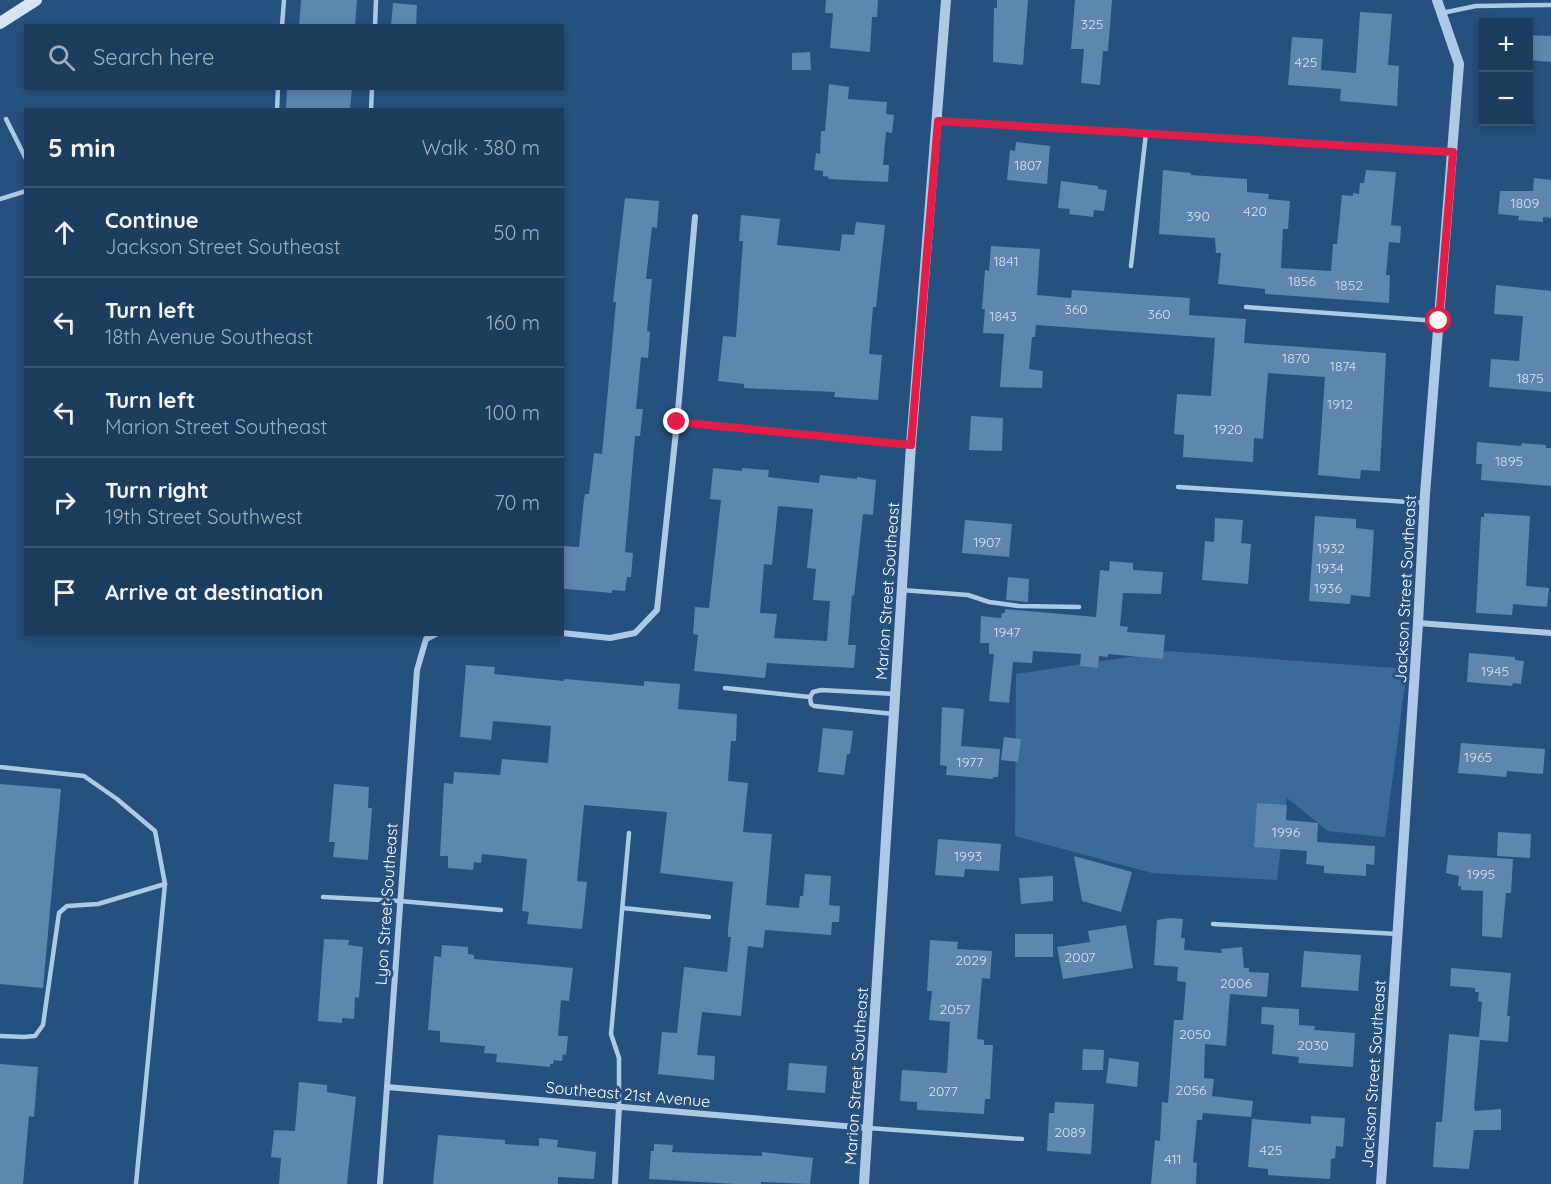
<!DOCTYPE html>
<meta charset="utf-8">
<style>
:root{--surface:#1c3d5e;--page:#294867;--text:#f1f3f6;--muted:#a0aebc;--line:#3a5673}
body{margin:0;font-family:Quicksand,sans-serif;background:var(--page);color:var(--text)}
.controls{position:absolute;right:18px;top:18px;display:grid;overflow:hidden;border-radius:0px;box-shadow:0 3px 9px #0003}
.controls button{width:54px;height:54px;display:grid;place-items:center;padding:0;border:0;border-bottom:2px solid var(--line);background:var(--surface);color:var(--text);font:30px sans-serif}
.stop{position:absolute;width:18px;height:18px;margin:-14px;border:4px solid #e11d48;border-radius:50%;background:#fff}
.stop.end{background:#e11d48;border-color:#fff;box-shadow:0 2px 6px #0008}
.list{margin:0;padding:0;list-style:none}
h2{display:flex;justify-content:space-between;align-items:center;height:78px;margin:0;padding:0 24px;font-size:26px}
h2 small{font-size:20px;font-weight:400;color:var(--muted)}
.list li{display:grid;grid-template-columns:39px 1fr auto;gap:18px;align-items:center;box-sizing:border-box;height:90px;padding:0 24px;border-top:2px solid var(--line)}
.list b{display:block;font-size:22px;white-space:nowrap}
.list p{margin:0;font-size:20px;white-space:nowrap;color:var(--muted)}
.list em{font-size:20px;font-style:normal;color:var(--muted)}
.icon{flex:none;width:33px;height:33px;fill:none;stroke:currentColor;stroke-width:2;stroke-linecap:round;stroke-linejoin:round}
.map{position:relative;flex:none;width:1551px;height:1184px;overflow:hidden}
.search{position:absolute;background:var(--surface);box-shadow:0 3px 9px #0003;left:24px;top:24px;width:540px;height:66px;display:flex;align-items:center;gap:15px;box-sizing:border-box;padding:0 21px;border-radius:0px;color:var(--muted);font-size:22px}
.panel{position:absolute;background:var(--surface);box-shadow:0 3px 9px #0003;left:24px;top:108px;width:540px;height:528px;border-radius:0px}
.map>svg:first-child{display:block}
.green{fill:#3a6b9b}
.building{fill:#5e86ae;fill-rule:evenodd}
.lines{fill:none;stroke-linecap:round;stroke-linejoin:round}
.service{stroke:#acc9e5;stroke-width:4.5}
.minor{stroke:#acc9e5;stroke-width:6}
.tertiary{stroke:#acc9e5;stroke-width:10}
.secondary{stroke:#d5e4f5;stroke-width:12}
.route{stroke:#e11d48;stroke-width:8}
.labels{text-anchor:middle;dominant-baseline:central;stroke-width:6;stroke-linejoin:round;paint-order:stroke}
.number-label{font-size:14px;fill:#d7e1eb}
.street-label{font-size:16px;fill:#fff;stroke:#26517e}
</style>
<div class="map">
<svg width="1551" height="1184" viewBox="0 0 1551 1184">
<rect width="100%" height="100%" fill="#26517e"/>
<path class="green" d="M1169,651l238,18 -22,168 -57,-6 -41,-33 -10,82 -125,-7 -137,-37 1,-162z"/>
<g class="building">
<path d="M301,0h56l-2,26h-56z"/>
<path d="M826,0h52l-1,17h-5l-2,35 -40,-4 3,-35h-8z"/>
<path d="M997,0h31l-5,65 -30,-3 1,-54h3z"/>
<path d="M1075,0h37l-4,51h-5l-3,34 -19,-2 3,-34h-13z"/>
<path d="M393,3l24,2 -1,21h-25z"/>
<path d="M1360,12l32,2 -4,51 11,1 -2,40 -57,-5 1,-12 -53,-4 4,-48 31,2 -2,31 35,3z"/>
<path d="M1528,35l23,1v26l-23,-2z"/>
<path d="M810,52l1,18h-19v-17z"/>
<path d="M829,84l20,3 -1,12 39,3 -1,12 8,1 -2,18 -6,-1 -3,33h6l-1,17 -60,-3 1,-2 -6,-1v-5l-9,-1 2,-17 4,1 1,-23h4z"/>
<path d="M287,88h65l-2,22h-64z"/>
<path d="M1016,142l34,4 -3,38 -40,-4 3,-30 5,1z"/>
<path d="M1163,170l28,3v2l56,4v13l22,2 -1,5 22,2 -2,28h-5l-2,39 50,3 2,-27h4l5,-49 11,1v-3l6,1 1,-11h4l2,-13 30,2 -5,53 10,1 -1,17 -11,-1 -3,33h4l-1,28 -124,-9v-5l-47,-5 3,-31h-5l-1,-15 -56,-4z"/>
<path d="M1534,178l17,2v38l-8,-1v5l-25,-2 1,-4 -21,-2 2,-23h33z"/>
<path d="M1061,181l37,5v3l9,1 -3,21 -10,-1 -1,7 -24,-3 1,-5 -12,-1z"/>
<path d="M625,198l34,3 -2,27 -5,-1 -6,52h6l-5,52 3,1 -2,26 -7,-1 -5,52h7l-3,27h-5l-10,116 8,1 -2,24h-4l-2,14 -13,-1v3l-46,-4 -4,-1v-42l17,1 5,-48 1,-5h4l5,-41 8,1 14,-152h-3z"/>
<path d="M741,215l39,4 -3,26 63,6 2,-17 12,1 2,-13 29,3 -9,82h-3l-4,47 13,1 -4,45 -44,-3 1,-5 -91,-4v-4l-26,-3 5,-45 13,1 7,-96h-4z"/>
<path d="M991,246l49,3 -3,46 34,3 1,-8 118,8 -1,17 57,4 -2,24 142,10 -6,118 -19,-1 -1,9 -42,-4 7,-98 -57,-4 -5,66 -9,-1 -1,24 -70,-5 1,-22 -10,-1 3,-40 34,2 4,-58 -179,-13 -1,12h-3l-3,32 14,2 -1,17 -42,-1 4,-53 -21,-1 2,-24h-3l3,-39 4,1z"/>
<path d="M1496,285l55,6v101l-62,-5 2,-28 28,2 4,-45 -29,-2z"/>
<path d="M971,416l32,2 -1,33 -33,-1z"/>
<path d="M1477,442l44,4 1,-3 24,2v3h5v38l-70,-6 1,-16h-6z"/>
<path d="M713,468l29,3v-3l27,2 -1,7 51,6 1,-8 37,4v-2l19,3 -3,35 -10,-1 -9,82 -2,-1 -4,50h8l-2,23 -87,-5 -2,15 -71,-7 4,-36 -5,-1 2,-27 14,1 12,-108 -11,-1zM778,506l35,3 -6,59 9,1 -3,31 17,1 -3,40 -53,-3 3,-24 -17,-1 4,-49 8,1z"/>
<path d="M1484,513l46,3 -4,70 23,2 -2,19 -34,-3 -1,11 -36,-2 5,-96h3z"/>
<path d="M1315,516l41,3v9l18,2 -4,67 -19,-2 -1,9 -41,-3z"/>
<path d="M1215,518l28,2 -2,23 10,1 -3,40 -46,-4 3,-39 9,1z"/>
<path d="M965,520l47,4 -3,33 -47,-4z"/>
<path d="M1110,561l23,2v7l30,2 -2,22 -38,-1 -3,33 8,1 -1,5 38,3 -2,24 -55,-5v3l-9,-1 -1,12 -18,-2 1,-12 -48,-3 -1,12 -19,-1 -4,41 -20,-2 5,-47h-5v-11h-9l1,-27 20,2 1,-5h3v-4l91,8 4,-47 9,1z"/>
<path d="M1008,577l21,2 -1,23 -22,-2z"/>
<path d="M1469,653l46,4v3l9,1 -3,23 -8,-1 -1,3 -45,-4z"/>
<path d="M466,665l29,2 -1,7 70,7 1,-2 79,7v-5l36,3 -2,25 59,5 -1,27h-5l-3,40 20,2 -5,49 29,2 -6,71 33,3 1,-12h3l2,-22 26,2 -2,29 11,1 -1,16h-7l-1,13 -66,-5 -2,18 -15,-2 -7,70 -39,-4 -5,43 18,1 -1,24 -56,-6 4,-42 15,1 7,-66 43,5 4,-35h-3v-7l5,-48 -73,-9 7,-61 -83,-7 -7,76 10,1 -5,47 -55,-5 2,-12 -7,-1 5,-52 -45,-5 -1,9 -7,-1 -1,8 -25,-2v-12h-8l4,-73 9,1 1,-12 46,3 2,-16 46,4 3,-37 -58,-5 -2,19 -31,-3z"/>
<path d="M942,707l22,2 -3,37 39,3 -2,28h-5v2l-47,-4 1,-9 -7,-1z"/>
<path d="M823,728l30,3 -3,23h-3l-3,21 -26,-3z"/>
<path d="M1004,737l17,2 -3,23 -17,-2z"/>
<path d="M1461,743l84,6 -2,25 -36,-3 -1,6 -48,-4z"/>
<path d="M0,784l61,5 -18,199 -43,-4z"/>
<path d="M334,784l35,3 -1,21h4l-4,52 -35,-3 2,-15h-6z"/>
<path d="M1257,803l30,2 -1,15 32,3 -1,19 58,4 -1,19 -8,-1v12l-42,-3v-7l-18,-2 1,-13 -53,-4z"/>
<path d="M1498,832l33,2 -1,24 -33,-2z"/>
<path d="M938,839l63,5 -2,27 -34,-2 -1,8 -29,-2z"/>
<path d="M1448,855l65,4 -2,34h-5l-4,45 -20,-2 1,-45 -22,-1v-4h-3l1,-10 -13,-3z"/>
<path d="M1074,856l58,16 -11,40 -39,-11z"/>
<path d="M1053,876v25l-32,3 -2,-26z"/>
<path d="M1170,918l13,1 -2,19h4l-1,12 38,3 -1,-4 21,-2 2,21h5v4l20,1 -2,24 -37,-3 -4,52 -21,-2 -1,34 10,1 -2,17 41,5 -2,16 -48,-4 -1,7h-5l-4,42 4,1 -1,21h-45l4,-44 5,1 2,-39 6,1 6,-83h9l3,-38 -9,-1 1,-14 -24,-2 3,-45z"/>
<path d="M1126,925l7,43 -70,11 -6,-32 33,-5 -2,-11z"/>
<rect x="1015" y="934" width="38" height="23"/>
<path d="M324,939l25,1 -1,5 15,2 -4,51 -4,-1 -1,22 -12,-1v5l-24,-2z"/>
<path d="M930,940l28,2 -1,7 35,2 -2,28 -8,-1 -5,61 7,1v5h9l-3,54h-5l-1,15 -67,-4v-8l-17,-1 2,-31 45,3 3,-51 -21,-2 3,-29h-5z"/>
<path d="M442,945l26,2v7l6,1v4l99,9 -4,33 -8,-1 -3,36h10l-2,19 -3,-1 -1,7 -8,-1 -1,4h-3v3l-54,-5 1,-8 -13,-1 1,-7 -45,-4v-11l-12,-1 6,-74 7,1z"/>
<path d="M1304,951l57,4 -3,36 -57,-4z"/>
<path d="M1451,968l60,5 -4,43h3l-2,26 -28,-2 -6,68 1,3 26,-2v21h-27l-5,39 -36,-2 3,-45h6l7,-88 30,3 3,-35 -4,-1 1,-9h-4v-4l-25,-2z"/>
<path d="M1262,1007l37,2v16l16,1 -1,4 41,3 -2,34 -55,-4 1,-6 -27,-3 2,-29 -13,-1z"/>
<path d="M1083,1049l21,1 -1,20h-21z"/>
<path d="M1109,1058l30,4 -2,25 -31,-4z"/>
<path d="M789,1063l38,3 -2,27 -38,-3z"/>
<path d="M0,1064l38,3 -4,50 -5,-1 -6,68h-23z"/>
<path d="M299,1082l28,3v7l29,5 -9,87h-68l2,-26 -10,-1 3,-27 21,1z"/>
<path d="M1055,1102l39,2 -3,50 -44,-3 2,-38h5z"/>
<path d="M1311,1116l34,2 -2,29 -7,-1 -1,12 -4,1 -1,20 -62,-4v-6l-20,-2 4,-48 59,5z"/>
<path d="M438,1135l67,5v4l34,2v-8l19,2 -1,7 39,5 -2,27 -36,-2v7h-125z"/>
<path d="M654,1144l19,1 -1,7 90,4v-4l51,6 -3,26 -49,-2v2h-26l-86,-5 2,-28h3z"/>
</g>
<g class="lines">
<g class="service">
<path d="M1442,13l34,-7 75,-1"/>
<path d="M282,26l2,-26"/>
<path d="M375,26l1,-26"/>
<path d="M277,110l1,-22"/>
<path d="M371,110l1,-22"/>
<path d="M6,119l20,40"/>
<path d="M0,199l26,-8"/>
<path d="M1131,266l15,-133"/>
<path d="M1246,307l192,14"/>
<path d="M1178,487l246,16"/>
<path d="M902,590l66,5 21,7 30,4 60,1"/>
<path d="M725,688l85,9"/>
<path d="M894,714l-80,-8 -3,-2 -1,-7 3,-5 8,-2 75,4"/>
<path d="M0,767l84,9 33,23 38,32 10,53 -29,300"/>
<path d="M323,897l77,4 101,9"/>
<path d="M623,908l86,9"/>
<path d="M1213,924l185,10"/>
<path d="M0,1036l24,1 11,-1 8,-11 16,-112 8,-7 31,-2 67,-20"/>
<path d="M619,1106v-48l-8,-24 18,-201"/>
<path d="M868,1128l154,11"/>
</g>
<g class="minor">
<path d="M938,121l515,31"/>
<path d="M677,422l234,23"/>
<path d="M1418,623l133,10"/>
<path d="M562,633l48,5 25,-5 22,-23 20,-188 18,-205"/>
<path d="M387,1087l481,41"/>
<path d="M380,1184l37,-514 9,-31 10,-5"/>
<path d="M615,1184l4,-78"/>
</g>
<g class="tertiary">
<path d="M864,1184l47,-739 35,-445"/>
<path d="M1381,1184l37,-561 7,-129 34,-430 -22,-64"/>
</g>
<path class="secondary" d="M0,23l36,-23"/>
</g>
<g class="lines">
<path class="route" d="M677,422l234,23 27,-324 515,31 -14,169"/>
</g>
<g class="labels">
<g class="number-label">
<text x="1092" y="24">325</text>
<text x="1306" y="62">425</text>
<text x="1028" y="165">1807</text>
<text x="1525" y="203">1809</text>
<text x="1255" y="211">420</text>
<text x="1198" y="216">390</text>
<text x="1006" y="261">1841</text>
<text x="1302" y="281">1856</text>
<text x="1349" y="285">1852</text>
<text x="1076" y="309">360</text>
<text x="1159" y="314">360</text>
<text x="1003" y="316">1843</text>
<text x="1296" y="358">1870</text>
<text x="1343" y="366">1874</text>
<text x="1530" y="378">1875</text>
<text x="1340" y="404">1912</text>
<text x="1228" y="429">1920</text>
<text x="1509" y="461">1895</text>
<text x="987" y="542">1907</text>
<text x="1331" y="548">1932</text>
<text x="1330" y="568">1934</text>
<text x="1328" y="588">1936</text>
<text x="1007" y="632">1947</text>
<text x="1495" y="671">1945</text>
<text x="1478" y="757">1965</text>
<text x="970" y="762">1977</text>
<text x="1286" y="832">1996</text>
<text x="968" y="856">1993</text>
<text x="1481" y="874">1995</text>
<text x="1080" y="957">2007</text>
<text x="971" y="960">2029</text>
<text x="1236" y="983">2006</text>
<text x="955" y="1009">2057</text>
<text x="1195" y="1034">2050</text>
<text x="1313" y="1045">2030</text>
<text x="1191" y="1090">2056</text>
<text x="943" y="1091">2077</text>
<text x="1070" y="1132">2089</text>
<text x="1271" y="1150">425</text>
<text x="1173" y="1159">411</text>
</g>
<g class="street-label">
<text transform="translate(1405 589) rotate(-87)">Jackson Street Southeast</text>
<text transform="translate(887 591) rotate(-86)">Marion Street Southeast</text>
<text transform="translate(386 904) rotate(-86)">Lyon Street Southeast</text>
<text transform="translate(1373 1074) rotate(-86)">Jackson Street Southeast</text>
<text transform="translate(856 1076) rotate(-86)">Marion Street Southeast</text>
<text transform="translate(628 1094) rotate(5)">Southeast 21st Avenue</text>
</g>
</g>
</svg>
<div class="controls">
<button>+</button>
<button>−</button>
</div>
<div class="stop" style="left:1439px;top:321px"></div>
<div class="stop end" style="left:677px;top:422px"></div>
<div class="search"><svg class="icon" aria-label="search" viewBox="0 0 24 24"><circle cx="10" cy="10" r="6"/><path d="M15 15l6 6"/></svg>Search here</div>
<section class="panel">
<h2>5 min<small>Walk · 380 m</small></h2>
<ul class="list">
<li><svg class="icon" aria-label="ahead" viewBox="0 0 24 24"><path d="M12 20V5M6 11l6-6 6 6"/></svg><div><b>Continue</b><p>Jackson Street Southeast</p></div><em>50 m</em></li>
<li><svg class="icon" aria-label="left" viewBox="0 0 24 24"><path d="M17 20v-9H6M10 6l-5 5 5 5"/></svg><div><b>Turn left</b><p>18th Avenue Southeast</p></div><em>160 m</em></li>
<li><svg class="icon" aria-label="left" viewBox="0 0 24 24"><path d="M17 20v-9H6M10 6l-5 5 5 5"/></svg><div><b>Turn left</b><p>Marion Street Southeast</p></div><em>100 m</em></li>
<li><svg class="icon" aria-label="right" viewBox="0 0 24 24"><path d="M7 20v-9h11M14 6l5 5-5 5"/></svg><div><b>Turn right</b><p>19th Street Southwest</p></div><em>70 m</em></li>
<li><svg class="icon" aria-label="arrive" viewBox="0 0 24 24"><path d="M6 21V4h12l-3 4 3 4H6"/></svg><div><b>Arrive at destination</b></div></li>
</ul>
</section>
</div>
